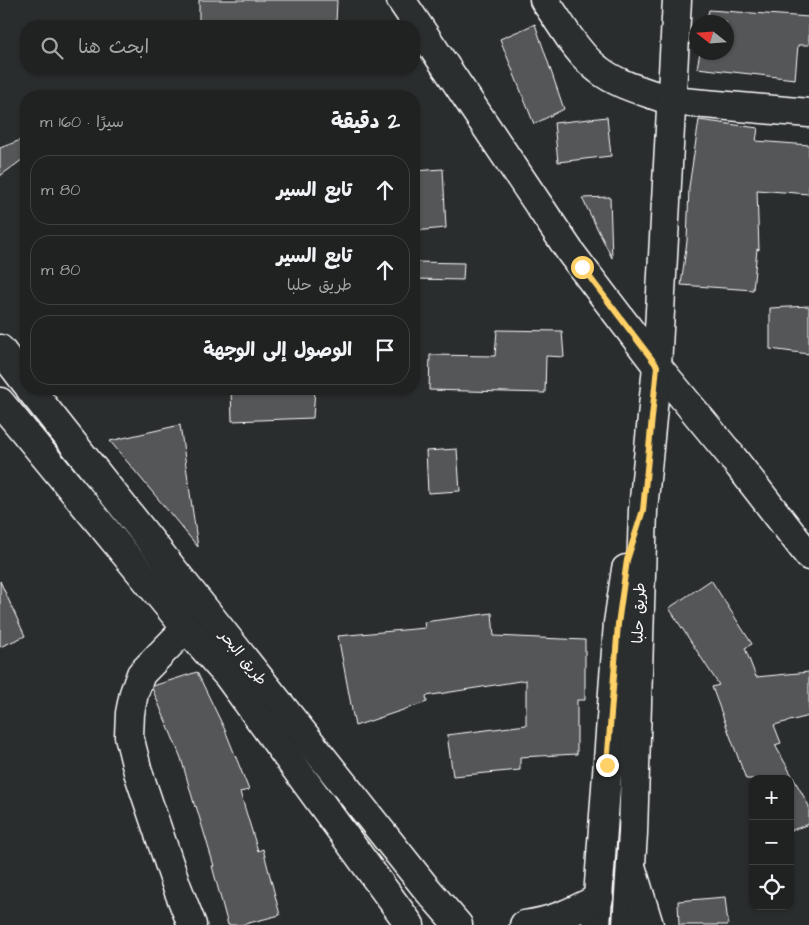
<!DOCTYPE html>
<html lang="ar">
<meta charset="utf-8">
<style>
:root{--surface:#202222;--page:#2d2f2f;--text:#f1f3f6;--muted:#a2a4a5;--line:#3d3f40}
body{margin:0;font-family:"Architects Daughter","Playpen Sans Arabic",sans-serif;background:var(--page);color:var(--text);direction:rtl}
.controls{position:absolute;right:15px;bottom:15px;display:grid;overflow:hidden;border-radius:10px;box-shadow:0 1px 4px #0004}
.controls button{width:45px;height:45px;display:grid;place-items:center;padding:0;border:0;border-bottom:1px solid var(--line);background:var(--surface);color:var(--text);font:25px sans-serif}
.compass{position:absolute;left:689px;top:15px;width:45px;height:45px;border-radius:50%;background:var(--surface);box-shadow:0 1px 4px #0004;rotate:287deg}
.stop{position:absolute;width:15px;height:15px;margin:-11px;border:4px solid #ffd166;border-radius:50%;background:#fff}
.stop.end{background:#ffd166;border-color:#fff;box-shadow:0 1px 5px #0008}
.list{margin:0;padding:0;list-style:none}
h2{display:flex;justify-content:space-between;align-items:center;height:65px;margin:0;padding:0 20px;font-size:21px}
h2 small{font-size:16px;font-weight:400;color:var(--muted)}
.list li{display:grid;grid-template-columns:32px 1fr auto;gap:15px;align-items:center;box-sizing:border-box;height:70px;margin:0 10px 10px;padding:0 10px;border:1px solid var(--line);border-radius:20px}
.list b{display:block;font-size:19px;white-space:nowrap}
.list p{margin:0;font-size:16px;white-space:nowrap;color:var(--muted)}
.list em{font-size:16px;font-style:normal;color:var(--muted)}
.icon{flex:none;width:28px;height:28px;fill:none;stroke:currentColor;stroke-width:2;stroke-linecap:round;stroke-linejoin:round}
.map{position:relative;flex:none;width:809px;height:925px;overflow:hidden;direction:ltr}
.search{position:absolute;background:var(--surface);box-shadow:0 1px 4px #0004;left:20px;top:20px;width:400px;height:55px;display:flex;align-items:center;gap:12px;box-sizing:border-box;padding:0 18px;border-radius:20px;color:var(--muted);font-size:19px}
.panel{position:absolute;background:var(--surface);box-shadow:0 1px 4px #0004;left:20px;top:90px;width:400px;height:305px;border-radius:20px;direction:rtl}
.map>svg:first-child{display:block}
.building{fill:#555758;stroke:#fff}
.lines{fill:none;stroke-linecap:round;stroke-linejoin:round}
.minor-casing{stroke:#fff;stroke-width:31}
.major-casing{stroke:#fff;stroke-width:31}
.highway-casing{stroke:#fff;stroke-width:31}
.minor{stroke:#2a2d2e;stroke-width:28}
.major{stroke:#2a2d2e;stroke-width:28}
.highway{stroke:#2a2d2e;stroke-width:28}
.route{stroke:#ffd166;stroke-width:6}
.labels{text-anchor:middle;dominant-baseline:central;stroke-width:4;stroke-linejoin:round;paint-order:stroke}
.street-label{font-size:15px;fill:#fff;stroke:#2a2d2e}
</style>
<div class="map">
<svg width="809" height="925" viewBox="0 0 809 925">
<rect width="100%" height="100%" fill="#2a2d2e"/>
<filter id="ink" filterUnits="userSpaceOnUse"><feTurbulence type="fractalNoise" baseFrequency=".02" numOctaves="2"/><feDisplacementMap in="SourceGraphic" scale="10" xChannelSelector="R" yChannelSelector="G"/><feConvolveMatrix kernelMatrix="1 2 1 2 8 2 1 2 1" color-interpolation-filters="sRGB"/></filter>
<g filter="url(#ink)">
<g class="building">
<path d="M199,0h138l-1,24 -103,-4v3h-34z"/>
<path d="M709,10l100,7v28h-11l-3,34 -98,-11 3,-16h26v-30h-20z"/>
<path d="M535,24l29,85 -30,15 -34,-85z"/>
<path d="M607,117l4,39 -53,6 -4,-39z"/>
<path d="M699,120l59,8 -2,13 53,4v49l-52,-4 2,60 -2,-1 -4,41 -72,-5 6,-44 2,-54z"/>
<path d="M26,138v19l-26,19v-28z"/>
<path d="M443,169l3,59 -32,3v-60z"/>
<path d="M610,197l2,61 -30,-60z"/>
<path d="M414,262l50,1 -1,17 -49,-1z"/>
<path d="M809,306v48l-39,-5v-41z"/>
<path d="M497,330l65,1 2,26 -18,-1 -1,37 -116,-3 1,-35 65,1z"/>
<path d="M231,389h84l-2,29 -81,3z"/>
<path d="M180,425l18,122 -88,-106z"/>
<path d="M457,449l3,42 -32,2 -2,-42z"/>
<path d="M711,580l41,64 -7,4 11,29 53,-5v44l-35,9 7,18 -6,2 34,61v18l-19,7v-52h-44l-34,-92 7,-2 -50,-77z"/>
<path d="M0,581l25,55 -25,11z"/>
<path d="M492,613l2,23 91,4v60h-8v54l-57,3v13l-67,6 -6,-41 79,-10v-45l-100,16 1,6 -72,24 -17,-90 87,-8 -1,-6z"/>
<path d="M197,672l28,58 24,60 -9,2 18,59 5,-2 17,66 -39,10h-13l-16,-59h2l-18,-60 -1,1 -14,-49 -29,-70 1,-2z"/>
<path d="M725,897l3,28h-49l-1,-24z"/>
</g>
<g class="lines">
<defs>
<g id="minor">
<path d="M401,0l170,253 86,113 76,92 76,98"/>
<path d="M544,0c17,23 32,53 55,70 20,16 49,22 72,31"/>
<path d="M186,628l-45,46 -7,19 -4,20 -1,23 9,36 39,115 15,38"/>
</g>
<g id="major">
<path d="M671,101l138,12"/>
<path d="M596,925l22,-302 8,-54"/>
<path d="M627,925l6,-92 10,-323 14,-144 20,-366"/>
</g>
<g id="highway">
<path d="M0,349l26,34"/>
<path d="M30,389l396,499 32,37"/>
<path d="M0,402l186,226 42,48 182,249"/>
<path d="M631,866l18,59"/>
<path d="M524,925c30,-4 48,-13 75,-27"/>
</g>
</defs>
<use href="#minor" class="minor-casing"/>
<use href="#major" class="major-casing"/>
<use href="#highway" class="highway-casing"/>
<use href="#minor" class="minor"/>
<use href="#major" class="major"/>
<use href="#highway" class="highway"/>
</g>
</g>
<g class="lines" filter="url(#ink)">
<path class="route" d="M582,267l75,99 -14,144 -16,50 -9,64 -11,141"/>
</g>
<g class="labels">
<g class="street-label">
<text transform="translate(639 613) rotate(-88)">طريق حلبا</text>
<text transform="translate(243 658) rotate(51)">طريق البحر</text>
</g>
</g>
</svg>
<div class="controls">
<button>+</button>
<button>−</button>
<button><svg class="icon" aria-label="locate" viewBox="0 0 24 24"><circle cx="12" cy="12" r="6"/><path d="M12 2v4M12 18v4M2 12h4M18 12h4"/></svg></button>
</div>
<svg class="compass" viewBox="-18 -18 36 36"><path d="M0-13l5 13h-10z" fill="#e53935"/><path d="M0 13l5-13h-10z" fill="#a2a4a5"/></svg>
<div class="stop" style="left:582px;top:267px"></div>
<div class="stop end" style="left:607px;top:765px"></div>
<div class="search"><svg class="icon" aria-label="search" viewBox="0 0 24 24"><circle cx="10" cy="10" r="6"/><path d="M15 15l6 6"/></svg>ابحث هنا</div>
<section class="panel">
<h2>2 دقيقة<small>سيرًا · 160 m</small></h2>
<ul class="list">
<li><svg class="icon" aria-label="ahead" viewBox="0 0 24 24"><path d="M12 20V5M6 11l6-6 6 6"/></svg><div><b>تابع السير</b></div><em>80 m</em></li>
<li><svg class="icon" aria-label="ahead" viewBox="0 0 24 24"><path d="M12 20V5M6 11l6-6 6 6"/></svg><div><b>تابع السير</b><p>طريق حلبا</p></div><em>80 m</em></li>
<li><svg class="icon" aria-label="arrive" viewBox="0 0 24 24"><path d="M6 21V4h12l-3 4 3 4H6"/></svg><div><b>الوصول إلى الوجهة</b></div></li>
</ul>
</section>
</div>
